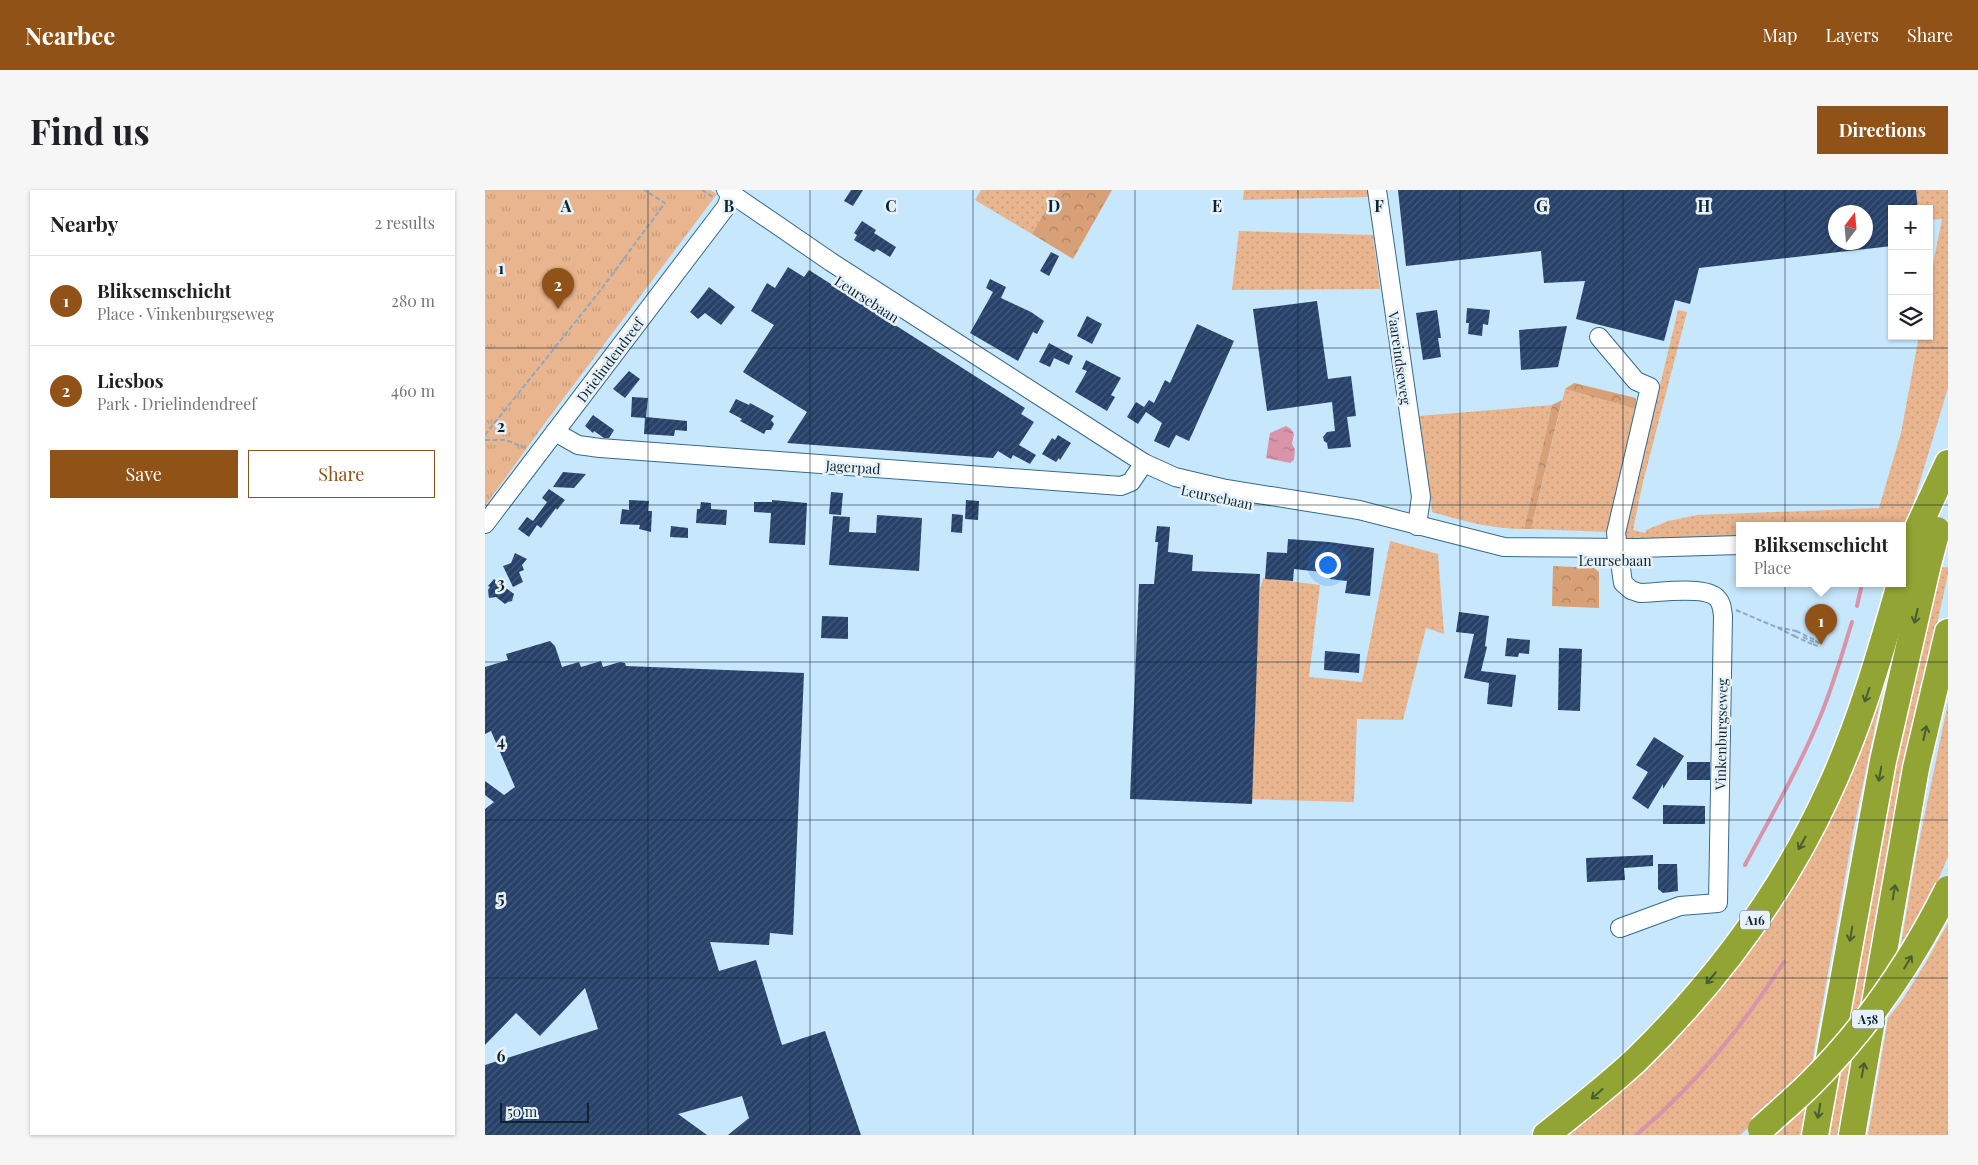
<!DOCTYPE html>
<meta charset="utf-8">
<style>
:root{--surface:#fff;--page:#f6f6f6;--text:#202124;--muted:#757577;--line:#e0e0e0;--accent:#905217}
body{margin:0;font-family:"Playfair Display",serif;background:var(--page);color:var(--text)}
.controls{position:absolute;right:15px;top:15px;display:grid;overflow:hidden;border-radius:0px;box-shadow:0 1px 4px #0004}
.controls button{width:45px;height:45px;display:grid;place-items:center;padding:0;border:0;border-bottom:1px solid var(--line);background:var(--surface);color:var(--text);font:25px sans-serif}
.compass{position:absolute;left:1343px;top:15px;width:45px;height:45px;border-radius:50%;background:var(--surface);box-shadow:0 1px 4px #0004;rotate:16deg}
.scale{position:absolute;left:15px;bottom:12px;width:89px;box-sizing:border-box;padding-left:5px;border:2px solid #0d2331;border-top:0;font-size:14px;line-height:18px;white-space:nowrap;color:#0d2331;-webkit-text-stroke:4px #e6f1f8;paint-order:stroke}
.you{position:absolute;left:842px;top:374px;width:18px;height:18px;margin:-12px;border:4px solid #fff;border-radius:50%;background:#1a73e8;box-shadow:0 0 0 8px #1a73e833}
.badge{display:grid;place-items:center;width:32px;height:32px;border-radius:50%;background:var(--accent);color:#fff;font-size:16px;font-weight:700}
.pin{position:absolute;translate:-50% -41px;filter:drop-shadow(0 1px 2px #0008)}
.pin::after{content:'';position:absolute;top:26px;width:18px;height:15px;background:inherit;clip-path:polygon(0 0,100% 0,50% 100%)}
.popup{position:absolute;left:1251px;top:332px;width:170px;height:65px;box-sizing:border-box;display:grid;place-content:center;border-radius:0px;background:var(--surface);filter:drop-shadow(0 1px 4px #0005);font-size:16px;white-space:nowrap;color:var(--muted)}
.popup b{font-size:19px;color:var(--text)}
.popup::after{content:'';position:absolute;left:50%;top:100%;margin-left:-10px;border:10px solid transparent;border-top-color:var(--surface)}
.list{margin:0;padding:0;list-style:none}
h2{display:flex;justify-content:space-between;align-items:center;height:65px;margin:0;padding:0 20px;font-size:21px}
h2 small{font-size:16px;font-weight:400;color:var(--muted)}
.list li{display:grid;grid-template-columns:32px 1fr auto;gap:15px;align-items:center;box-sizing:border-box;height:90px;padding:0 20px;border-top:1px solid var(--line)}
.list b{display:block;font-size:19px;white-space:nowrap}
.list p{margin:0;font-size:16px;white-space:nowrap;color:var(--muted)}
.list em{font-size:16px;font-style:normal;color:var(--muted)}
.actions{display:flex;gap:10px;padding:15px 20px}
.actions a{flex:1;padding:11px 0;border:1px solid var(--accent);border-radius:0px;text-align:center;font-size:18px;color:var(--accent)}
.actions .main{background:var(--accent);color:#fff}
.icon{flex:none;width:28px;height:28px;fill:none;stroke:currentColor;stroke-width:2;stroke-linecap:round;stroke-linejoin:round}
.map{position:relative;flex:none;width:1463px;height:945px;overflow:hidden;border-radius:0px}
header{display:flex;align-items:center;gap:30px;box-sizing:border-box;height:70px;padding:0 25px;background:var(--accent);color:#fff}
header strong{font-size:24px}
nav{display:flex;gap:28px;margin-inline-start:auto;font-size:18px}
.intro{display:flex;align-items:center;justify-content:space-between;box-sizing:border-box;height:120px;padding:0 30px}
h1{margin:0;font-size:35px}
.button{padding:12px 22px;border-radius:0px;background:var(--accent);color:#fff;font-size:18px;font-weight:700}
main{display:flex;gap:30px;padding:0 30px}
aside{flex:1;background:var(--surface);border-radius:0px;box-shadow:0 1px 4px #0004}
.map>svg:first-child{display:block}
.grass{fill:url(#grass-dots)}
.forest{fill:url(#forest-crowns)}
.park{fill:url(#park-tufts)}
.water{fill:url(#water-ripples)}
.lines{fill:none;stroke-linecap:round;stroke-linejoin:round}
.stream{stroke:#d994aa;stroke-width:4}
.building{fill:url(#building-hatch);fill-rule:evenodd}
.minor-casing{stroke:#376a8b;stroke-width:20}
.highway-casing{stroke:#fff;stroke-width:29}
.path{stroke:#8daabe;stroke-width:2;stroke-dasharray:5 2.5;stroke-linecap:butt}
.minor{stroke:#fff;stroke-width:18}
.highway{stroke:#92a534;stroke-width:26}
.highway-bridge-casing{stroke:#fff;stroke-width:29;stroke-linecap:butt}
.highway-bridge{stroke:#92a534;stroke-width:26}
.oneway{stroke:#495e32}
.grid{fill:none;stroke:#0d2331;stroke-width:1;stroke-opacity:0.55}
.labels{text-anchor:middle;dominant-baseline:central;stroke-width:5;stroke-linejoin:round;paint-order:stroke}
.shield{fill:#e6f1f8;stroke:#4e616d;stroke-width:1}
.shield-label{font-size:12px;font-weight:bold;fill:#0d2331}
.street-label{font-size:14px;fill:#0d2331;stroke:#e6f1f8}
.grid-label{font-size:16px;text-anchor:middle;font-weight:bold;fill:#0d2331;stroke:#e6f1f8;stroke-width:5;stroke-linejoin:round;paint-order:stroke}
</style>
<header>
<strong>Nearbee</strong>
<nav><a>Map</a><a>Layers</a><a>Share</a></nav>
</header>
<div class="intro"><h1>Find us</h1><a class="button">Directions</a></div>
<main>
<aside>
<h2>Nearby<small>2 results</small></h2>
<ul class="list">
<li><span class="badge">1</span><div><b>Bliksemschicht</b><p>Place · Vinkenburgseweg</p></div><em>280 m</em></li>
<li><span class="badge">2</span><div><b>Liesbos</b><p>Park · Drielindendreef</p></div><em>460 m</em></li>
</ul>
<div class="actions"><a class="main">Save</a><a>Share</a></div>
</aside>
<div class="map">
<svg width="1463" height="945" viewBox="0 0 1463 945">
<defs>
<pattern id="grass-dots" width="8" height="8" patternUnits="userSpaceOnUse" patternTransform="scale(1.25)"><rect width="8" height="8" fill="#e8b58f"/><path d="M2 2h.1M6 6h.1" fill="none" stroke="#c69b7c" stroke-width="1.8" stroke-linecap="round"/></pattern>
<pattern id="forest-crowns" width="20" height="18" patternUnits="userSpaceOnUse" patternTransform="scale(1.25)"><rect width="20" height="18" fill="#d8a076"/><path d="M2 6a3 3 0 1 1 6 0M12 15a3 3 0 1 1 6 0" fill="none" stroke="#ae8261"/></pattern>
<pattern id="park-tufts" width="24" height="20" patternUnits="userSpaceOnUse" patternTransform="scale(1.25)"><rect width="24" height="20" fill="#e8b58f"/><path d="M3 7l-1-3M5 7V3M7 7l1-3M15 17l-1-3M17 17v-4M19 17l1-3" fill="none" stroke="#c69b7c"/></pattern>
<pattern id="water-ripples" width="26" height="14" patternUnits="userSpaceOnUse" patternTransform="scale(1.25)"><rect width="26" height="14" fill="#d994aa"/><path d="M2 4q2-2 4 0t4 0M15 11q2-2 4 0t4 0" fill="none" stroke="#ae788b"/></pattern>
<pattern id="building-hatch" width="6" height="6" patternUnits="userSpaceOnUse" patternTransform="scale(1.25)"><rect width="6" height="6" fill="#274169"/><path d="M-1 1l2-2M0 6l6-6M5 7l2-2" fill="none" stroke="#445a7b"/></pattern>
</defs>
<rect width="100%" height="100%" fill="#c7e7fd"/>
<g class="grass">
<path d="M496,0h76l-25,44 -57,-34z"/>
<path d="M759,0h124v7l-125,3z"/>
<path d="M1431,0h32v198l-43,143h-3v-5h-162v11l-114,5 -4,-18 23,-97h5l28,-117 9,2 -44,170 -10,48 12,3 1,-3 22,-9 30,-6 181,-7 22,-75 18,-97h10v-52l13,-65 -13,1v-11h-11z"/>
<path d="M754,41l134,4 7,54 -148,1z"/>
<path d="M1080,199l71,20 -28,123 -77,-3z"/>
<path d="M1067,215l-28,124c-32,0 -61,-8 -92,-17l-13,-96z"/>
<path d="M905,351l48,13 6,80 -18,-6 -23,92 -46,-1 -3,83 -108,-3 14,-209 3,-12 57,7 -11,92 53,5z"/>
<path d="M1463,377v7l-23,105 -84,456h-11l18,-116 47,-253 44,-198z"/>
<path d="M1407,456l-38,181 -42,236 -36,36 -21,23 -15,13h-181l160,-152z"/>
<path d="M1463,513v154l-21,48 -28,51 17,-100z"/>
<path d="M1463,733v212h-80l20,-117 15,-19 23,-37z"/>
<path d="M1321,918l-4,27h-27z"/>
</g>
<g class="forest">
<path d="M572,0h55l-39,69 -41,-25z"/>
<path d="M1089,193l62,15v11l-71,-20z"/>
<path d="M1077,210l-31,129h-7l28,-124z"/>
<path d="M1068,376l41,2 5,4v36l-47,-2z"/>
</g>
<path class="park" d="M0,0h225l7,4 -172,229 -60,83z"/>
<path class="water" d="M801,236l5,3 3,5 -2,10 3,5 -1,11 -4,3 -24,-5 4,-25z"/>
<g class="lines">
<g class="stream">
<path d="M1372,416l5,-22"/>
<path d="M1260,675c26,-49 54,-97 75,-148 13,-31 22,-63 32,-95"/>
<path d="M1151,945c61,-51 105,-107 148,-173"/>
</g>
</g>
<g class="building">
<path d="M366,0h12l-10,16 -9,-5z"/>
<path d="M913,0h518l2,19h-26v37l-193,22 -9,36 -15,-4 -11,41 -88,-22 9,-38 -41,2 -3,-32 -135,15zM1350,22h30v30h-30z"/>
<path d="M377,31l14,9 -2,3 22,14 -6,10 -13,-8 -3,3 -20,-12 3,-5 -3,-2z"/>
<path d="M566,62l8,4 -10,20 -9,-5z"/>
<path d="M303,77l16,10 5,-7 216,138 -4,6 13,8 -15,23 17,10 -6,9 -17,-9 -2,4 -13,-8 -5,7 -206,-15 20,-31 -64,-40 31,-47 -23,-14 16,-28 8,5z"/>
<path d="M505,89l16,8 -5,11 30,14 13,9 -7,13 -4,-2 -15,29 -48,-28 23,-41 -7,-4z"/>
<path d="M224,97l26,20 -14,18 -16,-12 -7,6 -8,-7z"/>
<path d="M832,111l11,78 23,-3 5,40 -9,1 4,30 -23,2 -1,-6 -3,-2 -1,-4 4,-5 8,-1 -3,-29 -65,9 -14,-102z"/>
<path d="M982,118l23,2 -2,15 -5,-1 -1,12 -14,-2 1,-11h-3z"/>
<path d="M952,120l4,28h-3l3,19 -18,3 -7,-47z"/>
<path d="M602,126l15,8 -10,20 -15,-8z"/>
<path d="M712,134l37,17 -45,100 -13,-6 -7,13 -15,-7 8,-18 -16,-11 -8,12 -11,-7 9,-15 8,5 5,-7 5,3 11,-23 5,3z"/>
<path d="M1082,136l-9,41 -37,3 -2,-40z"/>
<path d="M564,153l24,13 -4,9 -15,-7 -4,9 -11,-5z"/>
<path d="M601,170l35,18 -10,17 4,2 -8,14 -32,-19 12,-21 -5,-2z"/>
<path d="M144,181l11,8 -15,19 -12,-9z"/>
<path d="M147,207l16,1 -2,19 41,4v10l-12,-1 -1,6 -30,-2 1,-16 -14,-1z"/>
<path d="M251,209l13,6 1,-2 24,13 -3,4 3,4 -3,6h-5l-2,4 -24,-13 2,-2 -13,-7z"/>
<path d="M108,225l21,15 -5,8h-5l-10,-7 -1,2 -8,-7z"/>
<path d="M573,245l13,8 -11,17 -1,-2 -3,4 -14,-8 10,-16 3,2z"/>
<path d="M78,282l23,2 -12,14 -21,-1z"/>
<path d="M64,299l16,11 -8,10 -1,-2 -15,20 -4,-3 -8,12 -11,-8 9,-12 6,4 14,-19 -5,-4z"/>
<path d="M346,302l12,1 -2,22 -12,-1z"/>
<path d="M144,310l20,1 -1,10h4l-1,21 -12,-3 1,-4 -20,-1 2,-15 7,1z"/>
<path d="M287,310l35,3 -2,42 -36,-2 2,-30 -17,-1v-10h18z"/>
<path d="M481,310l13,1 -1,19 -13,-1z"/>
<path d="M216,312l10,1v6l16,1 -1,15 -30,-2 1,-14h3z"/>
<path d="M467,324l11,1 -1,18 -11,-1z"/>
<path d="M392,325l45,3 -3,53 -90,-6 4,-49 17,1 -1,15 27,1z"/>
<path d="M186,336l17,2v10l-18,-1z"/>
<path d="M672,336l13,1 -2,25 25,3 -1,16 68,3 -8,230 -122,-5 9,-215h15l4,-42h-3z"/>
<path d="M803,349l41,3 45,6 -4,48 -25,-3 2,-12 -17,-2 1,-6 -37,-4 -1,12 -28,-2 2,-27 20,1z"/>
<path d="M30,363l12,6 -5,6 2,5 -5,2 4,10 -10,5 -10,-21 8,-3z"/>
<path d="M9,389l20,15 -2,7 -4,1 -3,2 -9,-7 -7,1 -1,-8 2,-3 -2,-1z"/>
<path d="M974,422l30,4 -4,30 2,1 -6,24 35,4 -4,32 -25,-3 2,-21 -25,-5 10,-44 -18,-2z"/>
<path d="M337,426l26,1v22l-27,-1z"/>
<path d="M1022,448l23,2 -1,14 -10,-1 -1,4 -13,-1z"/>
<path d="M65,451l5,5 7,21 17,-5 2,5 20,-6 2,6 17,-5 5,1 1,3 178,7 -11,262 -23,-2 -1,12 -59,-3 9,29 37,-11 26,85 43,-14 36,104h-133l21,-17 -7,-22 -64,18 29,21h-222v-70l113,-36 -13,-41 -45,48 -24,-23 -31,32v-236l9,-7 -9,-7v-14l19,14 11,-8 -24,-56 -6,3v-67l23,-7 -2,-6z"/>
<path d="M1074,458l23,1 -2,62 -22,-1z"/>
<path d="M840,461l35,3 -1,19 -35,-3z"/>
<path d="M1169,547l30,19 -21,33v-5l-15,25 -16,-11 16,-26 -12,-7z"/>
<rect x="1202" y="572" width="23" height="18"/>
<path d="M1178,615l42,1v18h-42z"/>
<path d="M1168,665v11l-29,2 1,12 -38,2 -1,-24z"/>
<path d="M1173,674h19l1,27 -15,2 -5,-4z"/>
</g>
<g class="lines">
<defs>
<g id="minor">
<path d="M241,0l105,72 274,176 39,25 31,14 51,12 133,21 145,37 134,1 102,-3"/>
<path d="M892,0l44,307 -4,29"/>
<path d="M1114,147l37,44 14,6 -34,146 7,50 8,7 9,3c17,0 65,-8 77,5 5,5 5,11 6,18l-5,287 -38,3 -60,22"/>
<path d="M70,242l23,13 22,3 521,38 10,-4 13,-19"/>
<path d="M0,334l241,-317 7,-17"/>
</g>
<g id="highway">
<path d="M1432,340l31,-67"/>
<path d="M1061,945c30,-24 61,-48 90,-75 79,-77 147,-168 193,-269 31,-67 51,-137 71,-207"/>
<path d="M1330,945l68,-374 44,-193"/>
<path d="M1367,945l64,-367 32,-136"/>
</g>
</defs>
<use href="#minor" class="minor-casing"/>
<use href="#highway" class="highway-casing"/>
<g class="path">
<path d="M217,0l11,7"/>
<path d="M0,245l115,-144 65,-88 -21,-13"/>
<path d="M0,250h21l20,8"/>
<path d="M1251,420l40,17 20,4 -2,5 -18,-9"/>
<path d="M1311,441l19,9"/>
<path d="M1309,446l18,8"/>
<path d="M1318,447l11,5"/>
<path d="M1330,451l6,3"/>
<path d="M1328,454l7,3"/>
</g>
<use href="#minor" class="minor"/>
<use href="#highway" class="highway"/>
<defs>
<g id="highway-bridge">
<path d="M1442,378l10,-38"/>
<path d="M1419,380l13,-40"/>
<path d="M1276,939c16,-15 33,-29 48,-44 58,-57 103,-124 139,-196"/>
</g>
</defs>
<use href="#highway-bridge" class="highway-bridge-casing"/>
<use href="#highway-bridge" class="highway-bridge"/>
</g>
<defs><path id="oneway-shaft" d="M-6 0H5M1.5-3L5.5 0L1.5 3" fill="none" stroke-width="1.6" stroke-linecap="round" stroke-linejoin="round" transform="scale(1.25)"/></defs>
<g class="oneway">
<use href="#oneway-shaft" transform="translate(1431 426) rotate(103)"/>
<use href="#oneway-shaft" transform="translate(1382 505) rotate(109)"/>
<use href="#oneway-shaft" transform="translate(1440 543) rotate(-77)"/>
<use href="#oneway-shaft" transform="translate(1395 584) rotate(100)"/>
<use href="#oneway-shaft" transform="translate(1317 653) rotate(119)"/>
<use href="#oneway-shaft" transform="translate(1409 702) rotate(-80)"/>
<use href="#oneway-shaft" transform="translate(1366 744) rotate(100)"/>
<use href="#oneway-shaft" transform="translate(1423 772) rotate(-59)"/>
<use href="#oneway-shaft" transform="translate(1226 788) rotate(130)"/>
<use href="#oneway-shaft" transform="translate(1378 880) rotate(-80)"/>
<use href="#oneway-shaft" transform="translate(1112 904) rotate(139)"/>
<use href="#oneway-shaft" transform="translate(1334 921) rotate(100)"/>
</g>
<path class="grid" d="M163,0v945M325,0v945M488,0v945M650,0v945M813,0v945M975,0v945M1138,0v945M1300,0v945M0,158h1463M0,315h1463M0,472h1463M0,630h1463M0,788h1463"/>
<g class="labels">
<g class="shield">
<rect x="1255" y="720.5" width="30" height="19" rx="4"/>
<rect x="1367" y="819.5" width="32" height="19" rx="4"/>
</g>
<g class="shield-label">
<text x="1270" y="730">A16</text>
<text x="1383" y="829">A58</text>
</g>
<g class="street-label">
<text transform="translate(382 109) rotate(33)">Leursebaan</text>
<text transform="translate(915 168) rotate(82)">Vaareindseweg</text>
<text transform="translate(125 170) rotate(-53)">Drielindendreef</text>
<text transform="translate(368 277) rotate(4)">Jagerpad</text>
<text transform="translate(732 307) rotate(12)">Leursebaan</text>
<text x="1130" y="370">Leursebaan</text>
<text transform="translate(1236 544) rotate(-89)">Vinkenburgseweg</text>
</g>
</g>
<g class="grid-label">
<text x="81" y="22">A</text>
<text x="244" y="22">B</text>
<text x="406" y="22">C</text>
<text x="569" y="22">D</text>
<text x="732" y="22">E</text>
<text x="894" y="22">F</text>
<text x="1057" y="22">G</text>
<text x="1219" y="22">H</text>
<text x="16" y="84">1</text>
<text x="16" y="242">2</text>
<text x="16" y="399">3</text>
<text x="16" y="557">4</text>
<text x="16" y="714">5</text>
<text x="16" y="872">6</text>
</g>
</svg>
<div class="controls">
<button>+</button>
<button>−</button>
<button><svg class="icon" aria-label="layers" viewBox="0 0 24 24"><path d="M12 4l9 5-9 5-9-5zM3 14l9 5 9-5"/></svg></button>
</div>
<svg class="compass" viewBox="-18 -18 36 36"><path d="M0-13l5 13h-10z" fill="#e53935"/><path d="M0 13l5-13h-10z" fill="#757577"/></svg>
<div class="scale">50 m</div>
<div class="you"></div>
<div class="pin badge" style="left:1336px;top:455px">1</div>
<div class="popup"><b>Bliksemschicht</b>Place</div>
<div class="pin badge" style="left:73px;top:119px">2</div>
</div>
</main>
